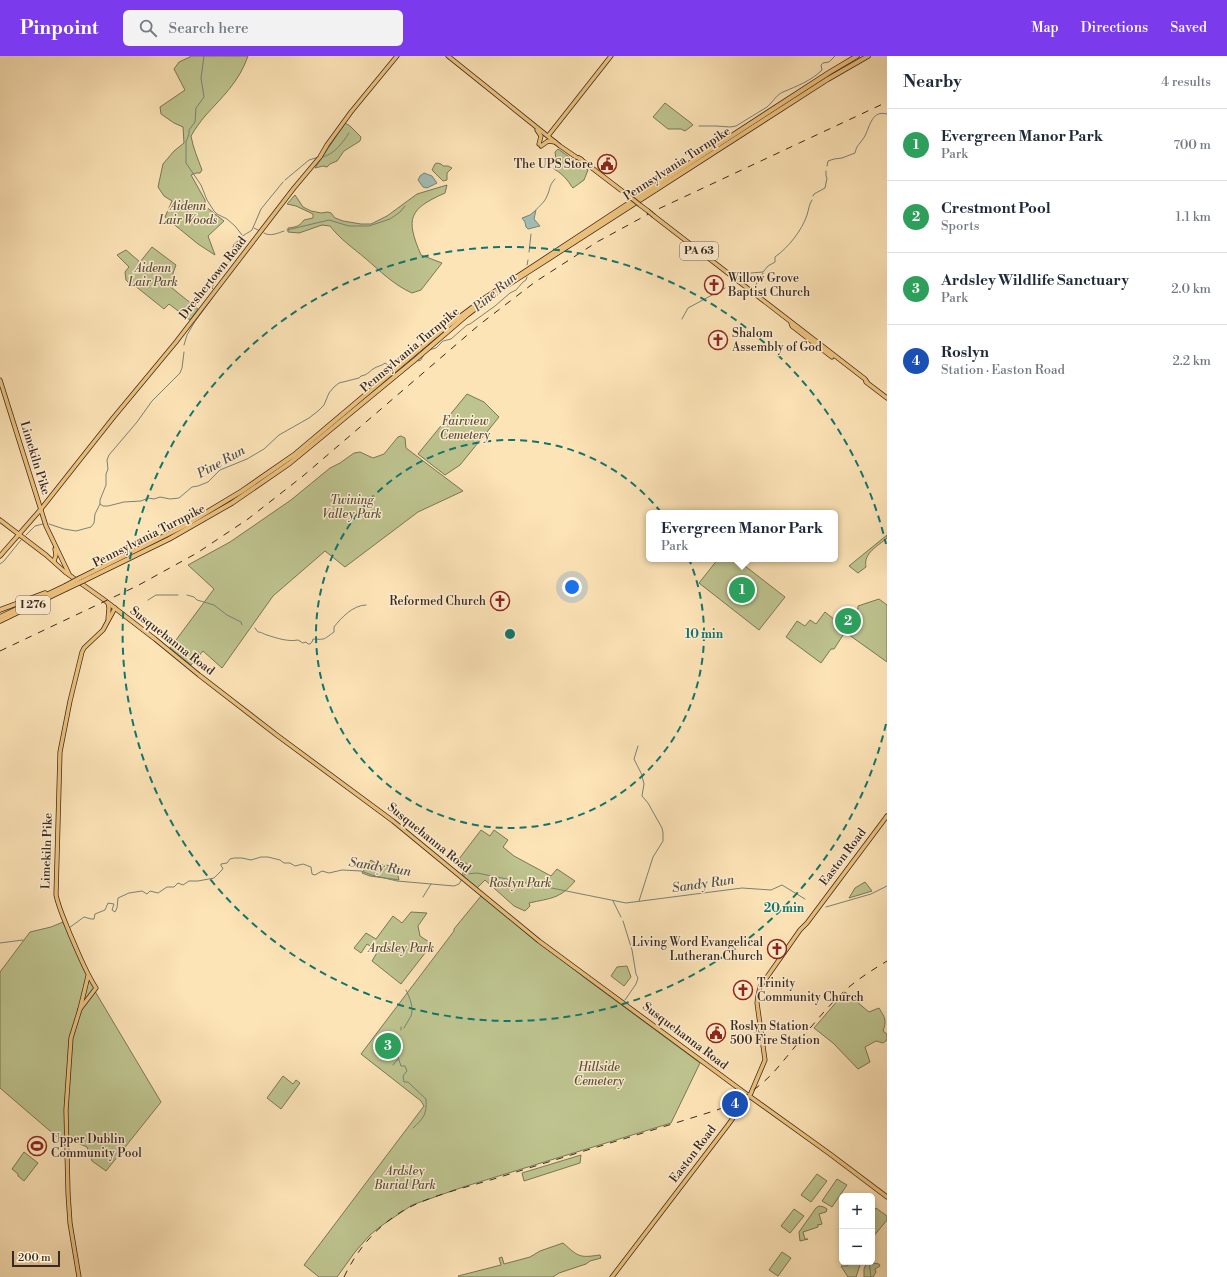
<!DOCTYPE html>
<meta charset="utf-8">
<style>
:root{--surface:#fff;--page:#f2f2f3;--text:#1f2937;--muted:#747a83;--line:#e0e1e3;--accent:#7c3aed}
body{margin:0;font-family:"Libre Bodoni",serif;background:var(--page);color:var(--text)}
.controls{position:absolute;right:12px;bottom:12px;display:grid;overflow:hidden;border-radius:6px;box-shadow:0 2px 6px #0003}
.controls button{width:36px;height:36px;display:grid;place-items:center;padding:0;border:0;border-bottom:1px solid var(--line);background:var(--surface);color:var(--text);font:20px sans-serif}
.scale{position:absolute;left:12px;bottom:10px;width:48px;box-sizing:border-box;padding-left:4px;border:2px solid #372923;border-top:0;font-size:11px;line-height:14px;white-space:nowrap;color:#372923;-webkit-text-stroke:3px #feedd0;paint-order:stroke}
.you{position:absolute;left:572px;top:531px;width:14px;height:14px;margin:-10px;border:3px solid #fff;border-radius:50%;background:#1a73e8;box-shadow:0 0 0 6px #1a73e833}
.badge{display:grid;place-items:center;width:26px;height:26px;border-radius:50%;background:var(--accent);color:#fff;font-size:13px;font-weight:700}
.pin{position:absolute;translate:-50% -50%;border:2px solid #fff;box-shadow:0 1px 4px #0006}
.popup{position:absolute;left:646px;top:454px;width:192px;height:52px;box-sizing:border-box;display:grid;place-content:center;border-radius:6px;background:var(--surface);filter:drop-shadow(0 1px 3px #0005);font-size:13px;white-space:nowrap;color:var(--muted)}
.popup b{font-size:15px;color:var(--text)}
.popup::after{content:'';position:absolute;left:50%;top:100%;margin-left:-8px;border:8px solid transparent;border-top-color:var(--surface)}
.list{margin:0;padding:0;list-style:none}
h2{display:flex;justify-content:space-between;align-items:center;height:52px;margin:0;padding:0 16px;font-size:17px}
h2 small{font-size:13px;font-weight:400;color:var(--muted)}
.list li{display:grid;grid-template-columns:26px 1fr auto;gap:12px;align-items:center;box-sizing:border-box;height:72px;padding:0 16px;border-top:1px solid var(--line)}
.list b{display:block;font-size:15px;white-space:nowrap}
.list p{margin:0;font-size:13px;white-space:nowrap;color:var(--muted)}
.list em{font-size:13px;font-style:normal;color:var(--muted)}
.icon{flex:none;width:22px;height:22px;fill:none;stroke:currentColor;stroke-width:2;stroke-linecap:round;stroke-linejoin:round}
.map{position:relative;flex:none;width:887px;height:1221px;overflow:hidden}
header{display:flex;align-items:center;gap:24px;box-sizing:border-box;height:56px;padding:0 20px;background:var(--accent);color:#fff}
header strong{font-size:19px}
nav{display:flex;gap:22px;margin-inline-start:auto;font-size:14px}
.search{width:280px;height:36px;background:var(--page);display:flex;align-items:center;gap:10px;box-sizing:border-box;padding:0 14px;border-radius:6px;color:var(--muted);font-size:15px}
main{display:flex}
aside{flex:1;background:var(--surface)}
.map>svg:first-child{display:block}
.green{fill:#bec48f;stroke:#7a7659}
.water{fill:#a1beb5;stroke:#77827b}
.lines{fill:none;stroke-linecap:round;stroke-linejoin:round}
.stream{stroke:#77827b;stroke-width:1}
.major-casing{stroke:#372923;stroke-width:5}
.highway-casing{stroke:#372923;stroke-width:5.5}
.major{stroke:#eec27c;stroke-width:3.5}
.highway{stroke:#eec27c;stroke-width:4}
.rail{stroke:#372923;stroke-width:1;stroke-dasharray:7 7;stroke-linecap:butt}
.major-bridge-casing{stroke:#372923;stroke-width:5;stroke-linecap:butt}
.highway-bridge-casing{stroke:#372923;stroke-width:5.5;stroke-linecap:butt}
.major-bridge{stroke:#eec27c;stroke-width:3.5}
.highway-bridge{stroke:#eec27c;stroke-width:4}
.ring{fill:none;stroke:#0f766e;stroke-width:2;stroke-dasharray:7 5}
.labels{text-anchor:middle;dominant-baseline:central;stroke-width:3;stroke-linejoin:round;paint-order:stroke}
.shield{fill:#feedd0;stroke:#736457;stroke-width:1}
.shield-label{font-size:11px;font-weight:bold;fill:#372923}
.poi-label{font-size:12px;fill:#372923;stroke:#feedd0;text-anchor:start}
.street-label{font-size:12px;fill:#372923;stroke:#feedd0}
.park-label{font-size:12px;font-style:italic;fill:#59503e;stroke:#feedd0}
.water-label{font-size:13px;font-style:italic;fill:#524e48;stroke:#feedd0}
.centre{fill:#0f766e;stroke:#feedd0;stroke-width:2}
.ring-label{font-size:12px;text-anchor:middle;font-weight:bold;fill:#0f766e;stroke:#feedd0;stroke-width:3;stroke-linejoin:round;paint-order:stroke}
</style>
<header>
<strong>Pinpoint</strong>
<div class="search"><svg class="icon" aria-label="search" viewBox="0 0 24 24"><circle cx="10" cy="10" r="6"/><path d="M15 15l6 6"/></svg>Search here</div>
<nav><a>Map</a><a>Directions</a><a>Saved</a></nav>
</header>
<main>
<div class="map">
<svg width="887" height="1221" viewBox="0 0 887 1221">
<rect width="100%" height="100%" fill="#fde4b7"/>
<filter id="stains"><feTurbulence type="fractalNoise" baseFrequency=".005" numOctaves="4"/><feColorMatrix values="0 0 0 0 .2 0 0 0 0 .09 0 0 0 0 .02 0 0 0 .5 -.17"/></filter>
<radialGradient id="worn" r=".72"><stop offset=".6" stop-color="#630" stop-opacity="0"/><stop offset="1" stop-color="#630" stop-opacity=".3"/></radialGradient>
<g class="green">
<path d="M190,0h58c-9,26 -25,40 -43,60 -5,6 -10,13 -14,20 2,12 7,23 11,34l-2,3h-4l-5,2 14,25v6l19,15 -16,15 7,19 -17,-11 -33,-27 7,-16 -8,-5 -6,-9 5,-23 11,-13 10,-8 -1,-16 -9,-4 -13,-9 -1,-7 25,-17 -11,-21 5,-7 11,-5z"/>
<path d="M665,47l26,20 2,2 -8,6 -4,-2h-13l-15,-12z"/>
<path d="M345,67l5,3 11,11 -1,4 -16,10 -7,10 -7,3 -3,3 -4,-1 -8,2z"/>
<path d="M558,93l30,21 -4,10 -11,8c-3,-3 -3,-5 -6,-8 -4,-5 -8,-8 -13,-11l2,-10 -1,-7z"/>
<path d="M437,107l4,1 2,2h5l4,2 -5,5v7l-4,1 -11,-11 3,-6z"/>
<path d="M447,129l-2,8c-36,16 -40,25 -24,62l21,8 -21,27 -9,3c-18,-8 -32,-22 -47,-35 -12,-10 -25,-19 -35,-32l-8,-1 -23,8 -11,-1v-4c7,-1 11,-1 16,-8l9,-2v-4l-17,-8 -9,-2 8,-9 8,12 8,4 10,2 7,-1 3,1 4,5 8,3 18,3h10l16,-8 30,-22z"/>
<path d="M152,191l24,18 -3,8 -1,15 26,21 -8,11 -21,-16 -5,5 -30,-24 -6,-3 -2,-2 -1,-8 4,-5 -12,-12 9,-5 14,12z"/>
<path d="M467,338l17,8 15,15 -39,48 -15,10 -27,-21z"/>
<path d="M401,380l4,2 1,10 57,43 -45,21 -73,55 -20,-16 -52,45 -51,72 -19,-17 -12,14 -21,-17 44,-59 -26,-24 42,-23 61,-42 39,-32 10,-5 14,-10 6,-1 13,6 11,-4 14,-17z"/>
<path d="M887,479v3c-9,8 -24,15 -21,29l-8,6 -9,-7z"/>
<path d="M718,503h18l49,38 -26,33 -60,-47z"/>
<path d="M879,543l8,6v57l-42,-30 -11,17h-3l-10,14 -35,-26 11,-16 8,5 5,-6 6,4 9,-12 10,8 3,-4 20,-7v-3z"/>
<path d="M481,774l9,6 4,-6 14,10 -5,7 11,9 37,20 6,-7 18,12c-15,18 -24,17 -46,22l1,3 -5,5 -11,-5 -29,-26 -8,8 -15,-13 5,-11 -8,-5z"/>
<path d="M371,804l6,4 23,3 -3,5 2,8 -29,-4 -8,-3z"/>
<path d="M865,826l7,9 -23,7 6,-10z"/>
<path d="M481,840l104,82 115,85 -29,60 -208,64 -51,18 -31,21 -11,9 -15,17 -18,25h-18l-15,-12 120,-159 -3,-5 -60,-47 93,-123v-2z"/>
<path d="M411,856l16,1 -9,13 2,10 12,8 -31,40 -29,-23 6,-10 -11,-7 -6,9 -7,-5 12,-15 10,6 17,-23 9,7z"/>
<path d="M63,866l33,71 65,109 -55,69 -14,-10 -5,-14 -17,-7 -6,3 -64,-55v-116l30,-40 21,-5z"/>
<path d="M627,910l4,11 -7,9 -13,-10 6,-9z"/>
<path d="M845,936l24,20 10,-4c6,10 8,12 4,23l4,3v6l-4,3 -7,-2 -11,6 5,15 -12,7 -25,-26 -19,-15z"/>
<path d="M283,1020l10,8 3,-4 4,3 -19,26 -14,-11z"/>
<path d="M24,1096l14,11 -14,18 -6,-5v-2l-6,-5z"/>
<path d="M581,1099l-1,8 -56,18 -2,-8z"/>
<path d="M817,1118l10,7 -16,21 -10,-7z"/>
<path d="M837,1123l10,6 -15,22 -10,-6z"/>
<path d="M819,1150l5,1 3,2 -1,3 -7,2 3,10 -3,1 -1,-1v3l-15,5 2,7h3l-8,2 -1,-9 17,-24z"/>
<path d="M876,1152l11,8v4l-14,17 -1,-1v-22z"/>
<path d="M794,1153l10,7 -14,17 -9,-7z"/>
<path d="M563,1187c16,14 16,15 37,12l1,3 -11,3 -4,3 -27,9 -6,4h-94l-1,-1 43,-11 -2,-7 3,-1 2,7 26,-7 10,-6z"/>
<path d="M782,1196l9,6 -13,18 -9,-6z"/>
<path d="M852,1206h9l-5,15h-8l-7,-11h6z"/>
<path d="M867,1206l12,2 1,2 -5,3 1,3 -3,5h-9v-8z"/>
</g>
<g class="water">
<path d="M424,117l8,3 5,7 -10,5 -4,-1 -5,-7 2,-4z"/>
<path d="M536,154l-2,9 6,7 -12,3 -2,-2 -1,-5 -3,-4 8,-3z"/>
</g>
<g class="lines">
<g class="stream">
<path d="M204,0l-3,22 3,19 -8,11 -1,14 -6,8v4l-3,8v21l15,22 6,15 7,11 3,3 10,5 8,7 7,9"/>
<path d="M699,70h17l14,1 6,-1 31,-19c6,-5 9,-12 16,-15 14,-6 28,-11 39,-22l-1,-5 2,-2 6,-1 6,-6"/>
<path d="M322,101c12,-2 21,-15 27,-24"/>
<path d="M827,110l1,-5 6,-2 8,-1 13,-5c2,-8 3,-7 8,-14 7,-9 7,-30 24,-25"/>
<path d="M285,124l24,-20 10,-3"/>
<path d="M813,140l1,-2 11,-6 2,-10 -1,-2v-5"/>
<path d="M535,155c4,-5 10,-9 12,-15 4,-8 1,-9 8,-17"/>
<path d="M254,172l6,3"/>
<path d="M287,174l42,-10 20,6h20l21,-7 10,-7 5,-6"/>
<path d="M264,177c6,4 14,0 20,-2"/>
<path d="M233,191c1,-4 3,-4 6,-7 6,-7 6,-5 13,-10l9,-21 22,-27"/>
<path d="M529,196l2,-18"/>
<path d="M527,209l1,-5"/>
<path d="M751,217l12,-1 5,-6 7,-4v-5c14,-10 27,-27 32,-42 2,-6 2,-11 5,-15"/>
<path d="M753,233l8,-12 2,-4"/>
<path d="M214,234l-2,-2c3,-8 10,-13 11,-22l5,-3 3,-9"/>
<path d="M682,263l6,-11 37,-20"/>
<path d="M184,289l3,-10 7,-12 19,-26"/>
<path d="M429,294l7,-2 7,-7 8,-2 16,-14 3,-1 25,-18 15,-13 6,-3 7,-8 3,-2 1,-3"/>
<path d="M417,304l1,1 3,-1 2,-4 4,-4"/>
<path d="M100,448l3,2h5l16,-4 17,-1 7,-3 6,1 6,-2 10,2 9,-1 13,-11 6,-1 10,-4 12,-12 27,-11 17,-10 15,-14 30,-17 9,-7 6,-6 5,-12 5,-6 5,-4 20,-5 2,-2c6,-1 8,-4 12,-7 4,-3 9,-3 12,-6l3,2 11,-6 10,-7h2"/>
<path d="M49,468l15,5 12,2 15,-4 3,-4 1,-9 5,-10v-4l6,-15v-11l2,-5 -1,-9 2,-5 28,-33 15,-21 28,-28 2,-5 2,-16"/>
<path d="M26,479l9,-9 8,-2"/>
<path d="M0,508l4,-3 17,-21"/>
<path d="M187,539l7,2 3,3 17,5 13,10 14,7 1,3"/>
<path d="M148,544l8,-5h22"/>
<path d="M255,572l3,4c4,0 5,2 9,3 9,3 21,7 31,5l5,3 3,-1 2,2h2l2,-2 1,-3c13,1 11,0 21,-7v-5c7,-9 19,-22 32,-22"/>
<path d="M638,690l-4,13 8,16"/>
<path d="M463,820l3,-2 11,-1 149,30 116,-15 29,2 11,-5 23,14"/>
<path d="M423,841l8,-13"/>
<path d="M613,845l8,16"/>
<path d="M639,845l14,-44 10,-16v-8l-1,-5 -14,-25 -6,-7 2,-12 -2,-8"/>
<path d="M826,851l45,-13 16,-8"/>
<path d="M623,865l9,29 4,24 2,4 -2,6 -11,16"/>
<path d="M69,872l15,-11 7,2h3l1,-5 10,-4 3,-7 6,1 -2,6 3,2 2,-4 1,-10 11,-5 13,-2 5,3 3,-3 8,2 9,-6h7l4,-4 5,2 6,-4h9l16,-3 8,-8 1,-2 -2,-2v-2l6,-1 3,-4 4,-1h8l9,2 10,-3h7l12,3 4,3h6l5,3 8,-2 8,3 1,7 3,1 7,-4 7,2 13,-3 19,1 11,4 25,6 57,5 5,-2 3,-5"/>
<path d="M0,887l23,-3"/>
<path d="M404,972c2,-4 5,-8 7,-12 3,-8 -1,-18 -5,-26"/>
<path d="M401,974v-3"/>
<path d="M396,995l5,15h4l2,5 -4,5 1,6h4l18,17c1,15 -2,19 -13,29"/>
<path d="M387,998l5,-3"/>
<path d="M393,1009l5,-6"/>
<path d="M869,1206l2,15"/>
</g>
<defs>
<g id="major">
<path d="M448,0l112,90 16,11 5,2"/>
<path d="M537,74l4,6 -2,8"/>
<path d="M548,80l63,-80"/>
<path d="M541,90l7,-5 7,1"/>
<path d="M579,102l51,39"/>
<path d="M640,149l8,6"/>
<path d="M654,160l211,163 2,3"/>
<path d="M791,267l1,3 40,31"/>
<path d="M0,324l46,146 23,48"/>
<path d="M866,326l21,16"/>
<path d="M0,464l46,35 19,17 38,27 52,40 44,36 79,61 115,85 146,120 206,152 85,61 57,43"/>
<path d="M0,500l41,-47 72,-91 63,-76 118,-154 26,-31 7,-12 24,-33 46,-56"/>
<path d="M54,505l2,-6 -1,-6"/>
<path d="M108,547l1,5 -1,11"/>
<path d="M80,953l16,-21c-11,-17 -18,-36 -26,-54 -5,-13 -11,-25 -14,-39l4,-143 10,-51 12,-49 2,-4 19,-18 12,-22"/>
<path d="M79,1221l-9,-54 -2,-30 -2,-83 5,-72 9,-29 8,-33"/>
<path d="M612,1221l116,-152 23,-32 14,-33 -8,-57 1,-7 2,-9 40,-57 7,-7 80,-107"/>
</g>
<g id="highway">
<path d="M80,522l104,-52 58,-35 52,-36 147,-124 44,-33 214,-141 131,-85 27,-16"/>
<path d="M83,525l86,-42 63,-36 58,-40 126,-104 51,-44 33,-25 328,-211 40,-23"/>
<path d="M0,554l45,-17"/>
<path d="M0,561l65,-31"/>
<path d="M0,565l66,-32"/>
</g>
</defs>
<use href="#major" class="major-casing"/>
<use href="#highway" class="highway-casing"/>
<use href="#major" class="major"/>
<use href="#highway" class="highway"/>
<g class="rail">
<path d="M0,595l137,-65 60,-33 51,-34 55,-43 176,-151 56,-43 62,-40 57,-31 233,-109"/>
<path d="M344,1221c13,-27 31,-49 57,-65 26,-16 67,-25 96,-34 73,-23 147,-45 220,-68 21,-8 39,-20 55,-36 26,-29 48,-62 77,-87 12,-10 25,-18 38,-26"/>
</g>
<defs>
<g id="major-bridge">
<path d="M630,141l10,8"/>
<path d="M648,155l6,5"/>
</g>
<g id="highway-bridge">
<path d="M65,530l15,-8"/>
<path d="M66,533l17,-8"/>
</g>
</defs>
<use href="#major-bridge" class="major-bridge-casing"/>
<use href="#highway-bridge" class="highway-bridge-casing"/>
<use href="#major-bridge" class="major-bridge"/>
<use href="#highway-bridge" class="highway-bridge"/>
</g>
<g class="ring">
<circle cx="510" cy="578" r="194"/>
<path d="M886 668A387 387 0 1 1 886 488"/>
</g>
<defs>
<symbol id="civic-ring" viewBox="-11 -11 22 22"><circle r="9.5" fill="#feedd0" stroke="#8f2418" stroke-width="1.5"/><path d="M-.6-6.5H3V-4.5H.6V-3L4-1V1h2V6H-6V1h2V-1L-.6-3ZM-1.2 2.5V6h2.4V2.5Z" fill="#8f2418"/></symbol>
<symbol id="church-ring" viewBox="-11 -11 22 22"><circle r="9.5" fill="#feedd0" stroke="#8f2418" stroke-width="1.5"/><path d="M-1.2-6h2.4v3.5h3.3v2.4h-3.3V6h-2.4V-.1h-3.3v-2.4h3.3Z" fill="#8f2418"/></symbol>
<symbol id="stadium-ring" viewBox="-11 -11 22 22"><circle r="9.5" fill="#feedd0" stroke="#8f2418" stroke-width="1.5"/><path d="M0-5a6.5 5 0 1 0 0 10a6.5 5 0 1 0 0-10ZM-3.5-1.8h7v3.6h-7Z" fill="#8f2418"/></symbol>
</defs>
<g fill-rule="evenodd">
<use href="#civic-ring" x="596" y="97" width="22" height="22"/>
<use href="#church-ring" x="703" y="218" width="22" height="22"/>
<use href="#church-ring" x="707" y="273" width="22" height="22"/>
<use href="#church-ring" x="489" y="534" width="22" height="22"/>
<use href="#church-ring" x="766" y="882" width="22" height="22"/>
<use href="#church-ring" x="732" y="923" width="22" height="22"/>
<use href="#civic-ring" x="705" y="966" width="22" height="22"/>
<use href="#stadium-ring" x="26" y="1079" width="22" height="22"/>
</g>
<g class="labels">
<g class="shield">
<rect x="680" y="186" width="38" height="18" rx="3"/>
<rect x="16" y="540" width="34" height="18" rx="3"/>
</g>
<g class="shield-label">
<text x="699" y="195">PA 63</text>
<text x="33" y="549">I 276</text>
</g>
<g class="poi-label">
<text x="593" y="108" text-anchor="end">The UPS Store</text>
<text x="728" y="222">Willow Grove<tspan x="728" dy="14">Baptist Church</tspan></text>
<text x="732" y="277">Shalom<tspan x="732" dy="14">Assembly of God</tspan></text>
<text x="486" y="545" text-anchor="end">Reformed Church</text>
<text x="763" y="886" text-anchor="end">Living Word Evangelical<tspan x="763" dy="14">Lutheran Church</tspan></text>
<text x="757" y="927">Trinity<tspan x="757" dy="14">Community Church</tspan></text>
<text x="730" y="970">Roslyn Station<tspan x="730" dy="14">500 Fire Station</tspan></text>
<text x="51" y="1083">Upper Dublin<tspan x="51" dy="14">Community Pool</tspan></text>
</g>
<g class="street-label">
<text transform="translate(677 108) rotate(-33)">Pennsylvania Turnpike</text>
<text transform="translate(213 222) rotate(-52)">Dreshertown Road</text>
<text transform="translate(410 294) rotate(-40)">Pennsylvania Turnpike</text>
<text transform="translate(35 402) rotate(73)">Limekiln Pike</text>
<text transform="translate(149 480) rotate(-27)">Pennsylvania Turnpike</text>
<text transform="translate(172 585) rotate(38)">Susquehanna Road</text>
<text transform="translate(429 782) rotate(39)">Susquehanna Road</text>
<text transform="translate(47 795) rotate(-88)">Limekiln Pike</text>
<text transform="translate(843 801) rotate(-53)">Easton Road</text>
<text transform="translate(685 980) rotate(37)">Susquehanna Road</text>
<text transform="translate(693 1098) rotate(-53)">Easton Road</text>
</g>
<g class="park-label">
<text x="188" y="150">Aidenn<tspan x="188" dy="14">Lair Woods</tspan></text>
<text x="153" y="212">Aidenn<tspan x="153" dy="14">Lair Park</tspan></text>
<text x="465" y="365">Fairview<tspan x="465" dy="14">Cemetery</tspan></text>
<text x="352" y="444">Twining<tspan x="352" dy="14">Valley Park</tspan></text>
<text x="520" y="827">Roslyn Park</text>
<text x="401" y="892">Ardsley Park</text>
<text x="599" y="1011">Hillside<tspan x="599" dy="14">Cemetery</tspan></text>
<text x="405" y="1115">Ardsley<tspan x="405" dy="14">Burial Park</tspan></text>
</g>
<g class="water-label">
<text transform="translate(495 236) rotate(-40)">Pine Run</text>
<text transform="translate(221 406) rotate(-29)">Pine Run</text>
<text transform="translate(380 811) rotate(9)">Sandy Run</text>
<text transform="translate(703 828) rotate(-8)">Sandy Run</text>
</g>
</g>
<circle cx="510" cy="578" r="6" class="centre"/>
<g class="ring-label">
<text x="704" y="582">10 min</text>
<text x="784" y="856">20 min</text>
</g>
<rect width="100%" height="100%" filter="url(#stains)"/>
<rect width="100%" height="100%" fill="url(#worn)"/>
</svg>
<div class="controls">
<button>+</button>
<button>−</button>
</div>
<div class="scale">200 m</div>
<div class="you"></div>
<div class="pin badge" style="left:742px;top:534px;background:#2e9e5b">1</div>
<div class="popup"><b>Evergreen Manor Park</b>Park</div>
<div class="pin badge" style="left:848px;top:565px;background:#2e9e5b">2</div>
<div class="pin badge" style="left:388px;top:990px;background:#2e9e5b">3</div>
<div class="pin badge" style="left:735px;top:1048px;background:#1a4fb4">4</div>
</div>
<aside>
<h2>Nearby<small>4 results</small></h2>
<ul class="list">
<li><span class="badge" style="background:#2e9e5b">1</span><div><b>Evergreen Manor Park</b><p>Park</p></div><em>700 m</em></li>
<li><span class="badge" style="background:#2e9e5b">2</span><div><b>Crestmont Pool</b><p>Sports</p></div><em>1.1 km</em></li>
<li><span class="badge" style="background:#2e9e5b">3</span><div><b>Ardsley Wildlife Sanctuary</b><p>Park</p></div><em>2.0 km</em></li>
<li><span class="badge" style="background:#1a4fb4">4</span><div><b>Roslyn</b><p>Station · Easton Road</p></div><em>2.2 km</em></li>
</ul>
</aside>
</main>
